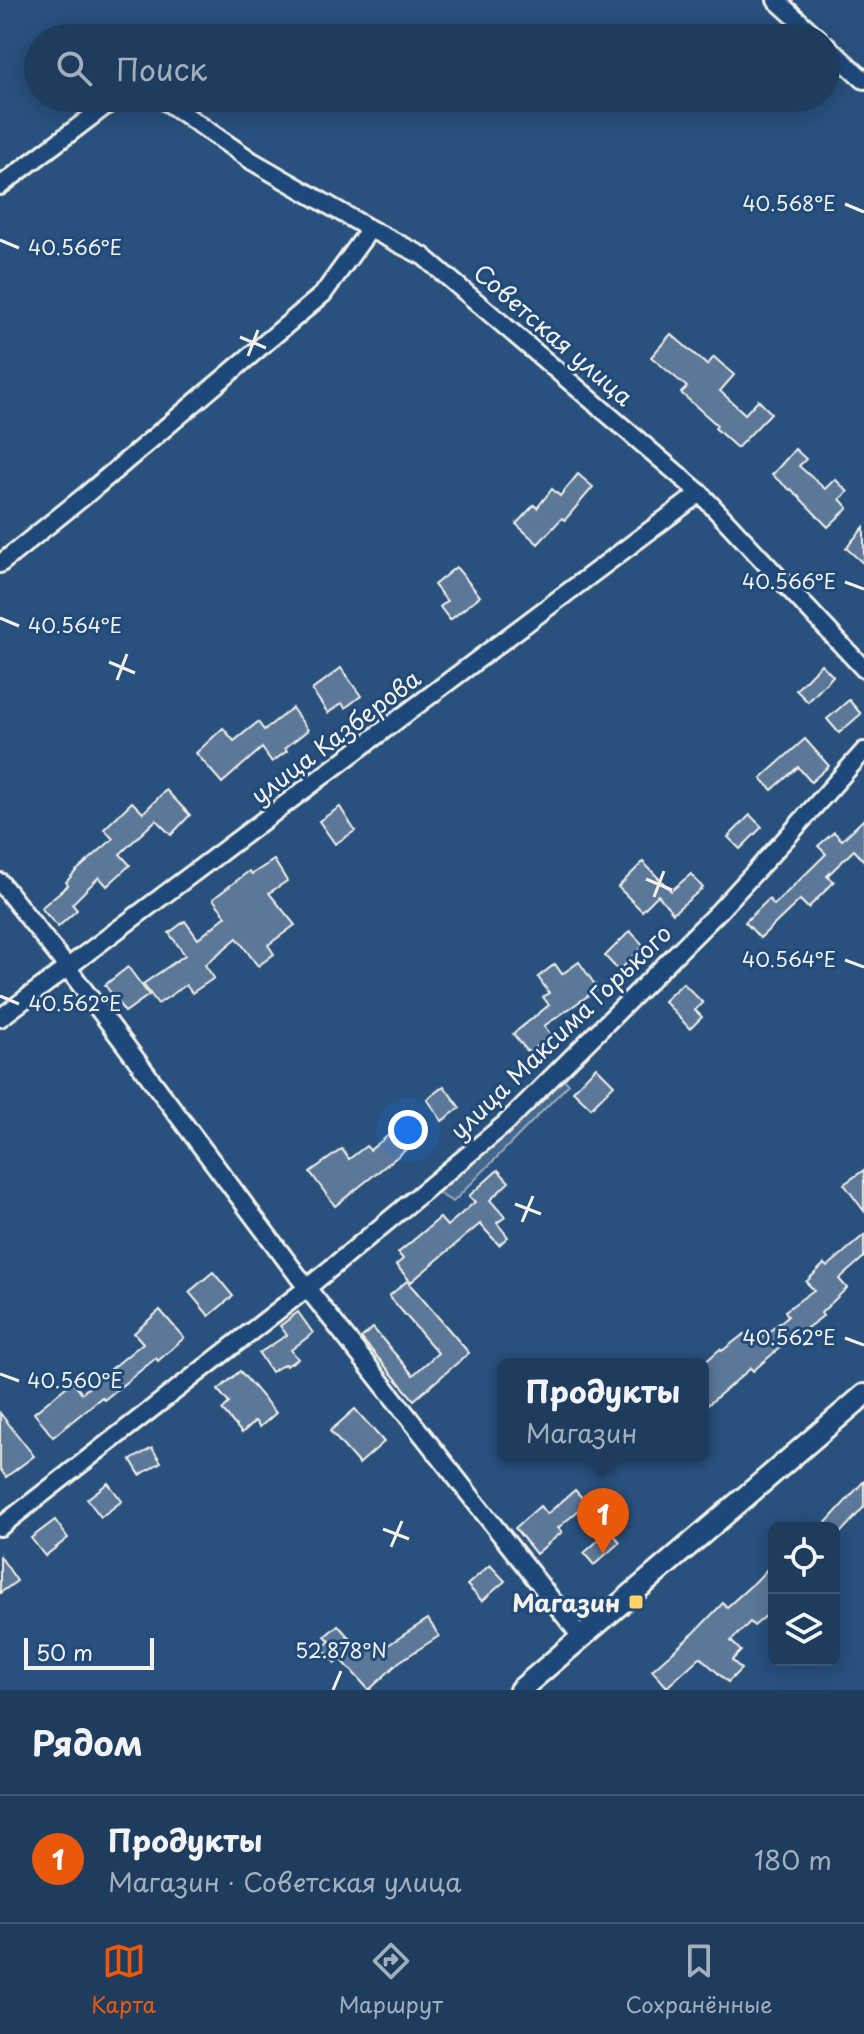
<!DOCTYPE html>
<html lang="ru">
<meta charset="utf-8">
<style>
:root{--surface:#1e3d5e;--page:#264464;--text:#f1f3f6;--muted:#a1aebc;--line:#3c5673;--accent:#ea580c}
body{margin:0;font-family:"Playpen Sans",sans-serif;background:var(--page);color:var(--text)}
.controls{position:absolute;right:24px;bottom:24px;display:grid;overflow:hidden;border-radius:12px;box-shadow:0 4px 20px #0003}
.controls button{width:72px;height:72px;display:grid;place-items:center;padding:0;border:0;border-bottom:2px solid var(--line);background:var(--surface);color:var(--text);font:40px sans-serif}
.scale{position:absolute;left:24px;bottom:20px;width:130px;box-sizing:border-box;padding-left:8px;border:4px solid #f4f1e8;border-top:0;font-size:22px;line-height:28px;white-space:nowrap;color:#f4f1e8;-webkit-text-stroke:6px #1f4a7a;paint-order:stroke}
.you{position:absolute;left:408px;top:1130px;width:28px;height:28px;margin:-20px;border:6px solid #fff;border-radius:50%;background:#1a73e8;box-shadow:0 0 0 12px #1a73e833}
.badge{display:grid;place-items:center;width:52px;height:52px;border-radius:50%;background:var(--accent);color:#fff;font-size:26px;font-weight:700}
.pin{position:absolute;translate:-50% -66px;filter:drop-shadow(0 2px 4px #0008)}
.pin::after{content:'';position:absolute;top:42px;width:28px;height:24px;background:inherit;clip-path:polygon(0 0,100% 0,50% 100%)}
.popup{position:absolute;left:497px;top:1358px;width:212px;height:104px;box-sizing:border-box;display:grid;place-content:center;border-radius:12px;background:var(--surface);filter:drop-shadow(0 2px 6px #0005);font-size:26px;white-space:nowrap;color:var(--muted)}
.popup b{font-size:30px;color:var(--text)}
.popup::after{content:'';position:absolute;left:50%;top:100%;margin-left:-16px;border:16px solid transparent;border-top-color:var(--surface)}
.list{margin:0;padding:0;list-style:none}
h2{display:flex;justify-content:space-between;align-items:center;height:104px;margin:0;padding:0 32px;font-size:34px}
h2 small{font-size:26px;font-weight:400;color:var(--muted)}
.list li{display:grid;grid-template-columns:52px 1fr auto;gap:24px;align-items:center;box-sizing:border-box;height:128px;padding:0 32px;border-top:2px solid var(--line)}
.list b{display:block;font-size:30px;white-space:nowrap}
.list p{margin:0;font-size:26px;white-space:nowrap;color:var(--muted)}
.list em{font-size:26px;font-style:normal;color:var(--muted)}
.icon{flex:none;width:44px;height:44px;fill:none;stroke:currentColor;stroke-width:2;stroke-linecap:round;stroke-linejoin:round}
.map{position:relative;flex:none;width:864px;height:1690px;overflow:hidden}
.search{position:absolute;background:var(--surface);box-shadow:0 4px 20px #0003;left:24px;right:24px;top:24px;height:88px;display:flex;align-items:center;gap:20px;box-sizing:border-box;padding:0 28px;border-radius:44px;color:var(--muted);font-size:30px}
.sheet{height:232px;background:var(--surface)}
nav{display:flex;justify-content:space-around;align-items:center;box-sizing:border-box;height:112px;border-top:2px solid var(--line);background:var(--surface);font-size:22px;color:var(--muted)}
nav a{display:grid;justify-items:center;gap:4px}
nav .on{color:var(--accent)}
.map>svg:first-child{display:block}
.green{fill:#45688e;stroke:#9cacbb;stroke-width:2}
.building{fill:#5b7899;stroke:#f4f1e8;stroke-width:2}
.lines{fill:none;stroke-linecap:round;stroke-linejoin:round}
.minor-casing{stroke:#f4f1e8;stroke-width:22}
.tertiary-casing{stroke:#f4f1e8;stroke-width:26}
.minor{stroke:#1f4a7a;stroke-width:16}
.tertiary{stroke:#1f4a7a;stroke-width:20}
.ticks{fill:none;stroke:#f4f1e8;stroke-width:3}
.poi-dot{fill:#ffd166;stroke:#1f4a7a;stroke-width:3}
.labels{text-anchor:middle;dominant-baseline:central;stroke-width:6;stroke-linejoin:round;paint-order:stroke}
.street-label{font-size:24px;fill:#f4f1e8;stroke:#1f4a7a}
.poi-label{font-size:24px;font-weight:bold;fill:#f4f1e8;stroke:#1f4a7a;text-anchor:end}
.ticks-label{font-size:20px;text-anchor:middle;fill:#f4f1e8;stroke:#1f4a7a;stroke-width:6;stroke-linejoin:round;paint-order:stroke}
</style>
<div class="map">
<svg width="864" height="1690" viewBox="0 0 864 1690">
<rect width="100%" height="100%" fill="#28517e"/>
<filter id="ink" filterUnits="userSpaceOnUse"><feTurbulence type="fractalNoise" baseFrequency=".0125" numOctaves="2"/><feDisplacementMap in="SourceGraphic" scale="16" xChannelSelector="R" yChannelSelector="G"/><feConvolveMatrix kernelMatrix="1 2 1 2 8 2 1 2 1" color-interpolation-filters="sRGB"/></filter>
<g filter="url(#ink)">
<path class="green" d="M559,1075l10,9 -116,118 -15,-9z"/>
<g class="building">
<path d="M671,334l36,31 7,-8 20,18 -14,16 25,23 13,-14 13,13 -34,35 -22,-20 2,-3 -36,-32 6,-6 -36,-30z"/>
<path d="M795,449l11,10 -7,7 26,23 10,-10 13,13 -8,7 8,9 -20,19 -37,-38 -1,1 -18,-15z"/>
<path d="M578,474l15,13 -28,33 -3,-2 -24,26 -22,-20 18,-19 3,3 15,-19 8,7z"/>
<path d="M864,527v37l-18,-16z"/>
<path d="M456,567l24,29 -30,24 -10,-13 7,-6 -13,-16z"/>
<path d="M821,664l12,12 -25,26 -12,-12z"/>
<path d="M341,668l20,28 -16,12 -3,-5 -14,10 -16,-23z"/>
<path d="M849,700l12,14 -22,19 -12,-14z"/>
<path d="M292,708l16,22 -23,18 2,3 -15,11 -10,-14 -40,35 -26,-30 27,-25 11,13 24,-19 6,8z"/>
<path d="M805,739l24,27 -18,16 -13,-15 -26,23 -11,-12z"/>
<path d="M166,790l24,25 -19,20 -15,-15 -36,34 10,11 -23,21 -8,-9 -27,27 5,6 -19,17 -17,-19 27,-23 -2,-3 9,-10 38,-33 -9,-10 28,-27 11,11z"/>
<path d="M340,807l15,24 -20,13 -16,-23z"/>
<path d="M750,815l12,12 -22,22 -12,-12z"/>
<path d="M864,819v42l-10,-11 -27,26 7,6 -26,26 -8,-8 -40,38 -15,-16 24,-23 5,6 52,-51 -8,-8 16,-14 8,8z"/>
<path d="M274,860l13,21 -18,12 26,32 -27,20 6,9 -16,12 -21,-28 -32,27 9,13 -22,15 -6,-8 -28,19 -15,-20 42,-29 -16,-22 16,-12 13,18 28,-23 -13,-17 36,-28 3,3z"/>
<path d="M643,862l28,29 20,-17 12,14 -30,25 -15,-18 -16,16 -24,-24z"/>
<path d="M630,931l14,15 -25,25 -14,-15z"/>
<path d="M579,962l19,27 -54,37 7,9 -22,18 -16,-19 36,-29 -6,-8 6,-4 -11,-16 17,-13 7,10z"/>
<path d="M128,967l21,28 -24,17 -20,-27z"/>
<path d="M683,983l20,20 -8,7 7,7 -12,12 -26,-28z"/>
<path d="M596,1067l18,18 -23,23 -18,-17z"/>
<path d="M444,1086l16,22 -18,13 -15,-22z"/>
<path d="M399,1127l14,17 -78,62 -25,-34 32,-23 7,10 17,-13 4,4z"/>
<path d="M498,1170l11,12 -19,18 15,17 -8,6 11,14 -9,8 -19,-21 -69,58 -15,-17 7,-6 -5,-6 42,-35 7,8 28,-24 -6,-6z"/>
<path d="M864,1170v41l-20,-27z"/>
<path d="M864,1235v22l-25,22 8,9 -26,25 2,3 -23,17 -1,-2 -46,40 -2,-3 -48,41v-45l17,-15 2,2 22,-17 9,11 35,-29 -3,-5 29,-21 -8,-8 18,-18 3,3z"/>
<path d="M213,1272l20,24 -24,20 -20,-24z"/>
<path d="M407,1281l62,72 -55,47 -53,-62 12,-10 40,47 25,-22 -49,-57z"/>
<path d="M160,1310l24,28 -26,23 -2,-3 -52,42 -2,-3 -49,40 -19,-24 38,-31 10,11 61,-50 -9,-10z"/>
<path d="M298,1312l15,21 -22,17 7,9 -12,7 -1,-2 -14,8 -12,-19 28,-18 -7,-9z"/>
<path d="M240,1371l36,42 -16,14 -5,-6 -13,12 -20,-23 7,-7 -11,-13z"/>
<path d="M355,1409l29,33 -25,22 -29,-33z"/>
<path d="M0,1413l34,43 -28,21 -6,-8z"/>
<path d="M152,1448l9,14 -21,13 -9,-15z"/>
<path d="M864,1481v26l-30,33v-12h-13z"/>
<path d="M108,1483l14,18 -21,16 -14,-18z"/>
<path d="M575,1490l12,13 -29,25 4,4 -26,22 -21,-26 25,-22 7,8z"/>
<path d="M55,1520l13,18 -23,18 -14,-18z"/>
<path d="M610,1530l10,12 -26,23 -10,-12z"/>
<path d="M0,1556l17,25 -17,12z"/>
<path d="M774,1562v47l-20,17 -4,-4 -19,19 10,10 -9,9 9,9 -13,13 -28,-25 -33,30 -15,-17 43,-38 28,-29 4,4 29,-26z"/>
<path d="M490,1565l15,16 -23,20 -15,-16z"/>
<path d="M428,1619l11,17 -40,26 -30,28 -29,-32 -5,5 -13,-15 8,-7 -5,-5 13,-11 25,29 10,-10 6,7z"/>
</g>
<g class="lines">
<defs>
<g id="minor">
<path d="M776,0l42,38"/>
<path d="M826,45l38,35"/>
<path d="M161,98l91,63 118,68 53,27 277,237 164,176"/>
<path d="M0,186l116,-88"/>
<path d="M0,564l87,-70 236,-200 47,-65"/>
<path d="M0,882l67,85 240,321 275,350"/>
<path d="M0,1018l700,-525"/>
<path d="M0,1527l307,-239 198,-164 214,-213 70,-76 75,-84"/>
</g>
<path id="tertiary" d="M520,1690l344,-295"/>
</defs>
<use href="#minor" class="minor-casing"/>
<use href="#tertiary" class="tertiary-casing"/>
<use href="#minor" class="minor"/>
<use href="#tertiary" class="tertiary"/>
</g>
</g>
<path class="ticks" d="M845,204l19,8M0,240l19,8M240,337l26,11M248,356l10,-26M845,582l19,7M0,618l19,8M109,662l26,11M117,680l10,-26M646,879l26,11M654,897l10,-26M845,960l19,7M0,996l19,8M515,1204l26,10M522,1222l11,-26M845,1338l19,7M0,1374l19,7M383,1529l26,10M391,1547l11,-26M333,1690l8,-19"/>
<rect class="poi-dot" x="628" y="1594" width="16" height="16" rx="4"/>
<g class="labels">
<g class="street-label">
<text transform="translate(554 334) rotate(41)">Советская улица</text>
<text transform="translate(335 736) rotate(-37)">улица Казберова</text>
<text transform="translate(560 1031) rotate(-44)">улица Максима Горького</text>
</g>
<g class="poi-label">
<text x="620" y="1602">Магазин</text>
</g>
</g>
<g class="ticks-label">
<text x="789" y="211">40.568°E</text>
<text x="75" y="255">40.566°E</text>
<text x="789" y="589">40.566°E</text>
<text x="75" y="633">40.564°E</text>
<text x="789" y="967">40.564°E</text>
<text x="75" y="1011">40.562°E</text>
<text x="789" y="1345">40.562°E</text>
<text x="75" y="1388">40.560°E</text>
<text x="341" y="1658">52.878°N</text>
</g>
</svg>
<div class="controls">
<button><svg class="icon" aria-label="locate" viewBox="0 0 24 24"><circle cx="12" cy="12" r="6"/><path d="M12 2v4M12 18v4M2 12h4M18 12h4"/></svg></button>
<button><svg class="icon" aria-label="layers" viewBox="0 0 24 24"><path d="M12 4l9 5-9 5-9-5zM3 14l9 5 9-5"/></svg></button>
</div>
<div class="scale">50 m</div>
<div class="you"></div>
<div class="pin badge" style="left:603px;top:1554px">1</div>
<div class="popup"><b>Продукты</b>Магазин</div>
<div class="search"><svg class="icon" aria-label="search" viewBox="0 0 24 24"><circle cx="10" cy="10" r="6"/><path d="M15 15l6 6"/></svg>Поиск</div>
</div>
<section class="sheet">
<h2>Рядом<small></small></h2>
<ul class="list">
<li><span class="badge">1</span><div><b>Продукты</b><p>Магазин · Советская улица</p></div><em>180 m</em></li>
</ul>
</section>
<nav>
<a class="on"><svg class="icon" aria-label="map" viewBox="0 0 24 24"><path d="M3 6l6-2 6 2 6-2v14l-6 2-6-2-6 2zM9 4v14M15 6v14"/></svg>Карта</a>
<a><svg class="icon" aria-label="directions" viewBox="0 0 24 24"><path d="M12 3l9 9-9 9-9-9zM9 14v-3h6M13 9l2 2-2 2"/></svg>Маршрут</a>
<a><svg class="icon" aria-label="saved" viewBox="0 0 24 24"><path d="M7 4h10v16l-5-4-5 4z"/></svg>Сохранённые</a>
</nav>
